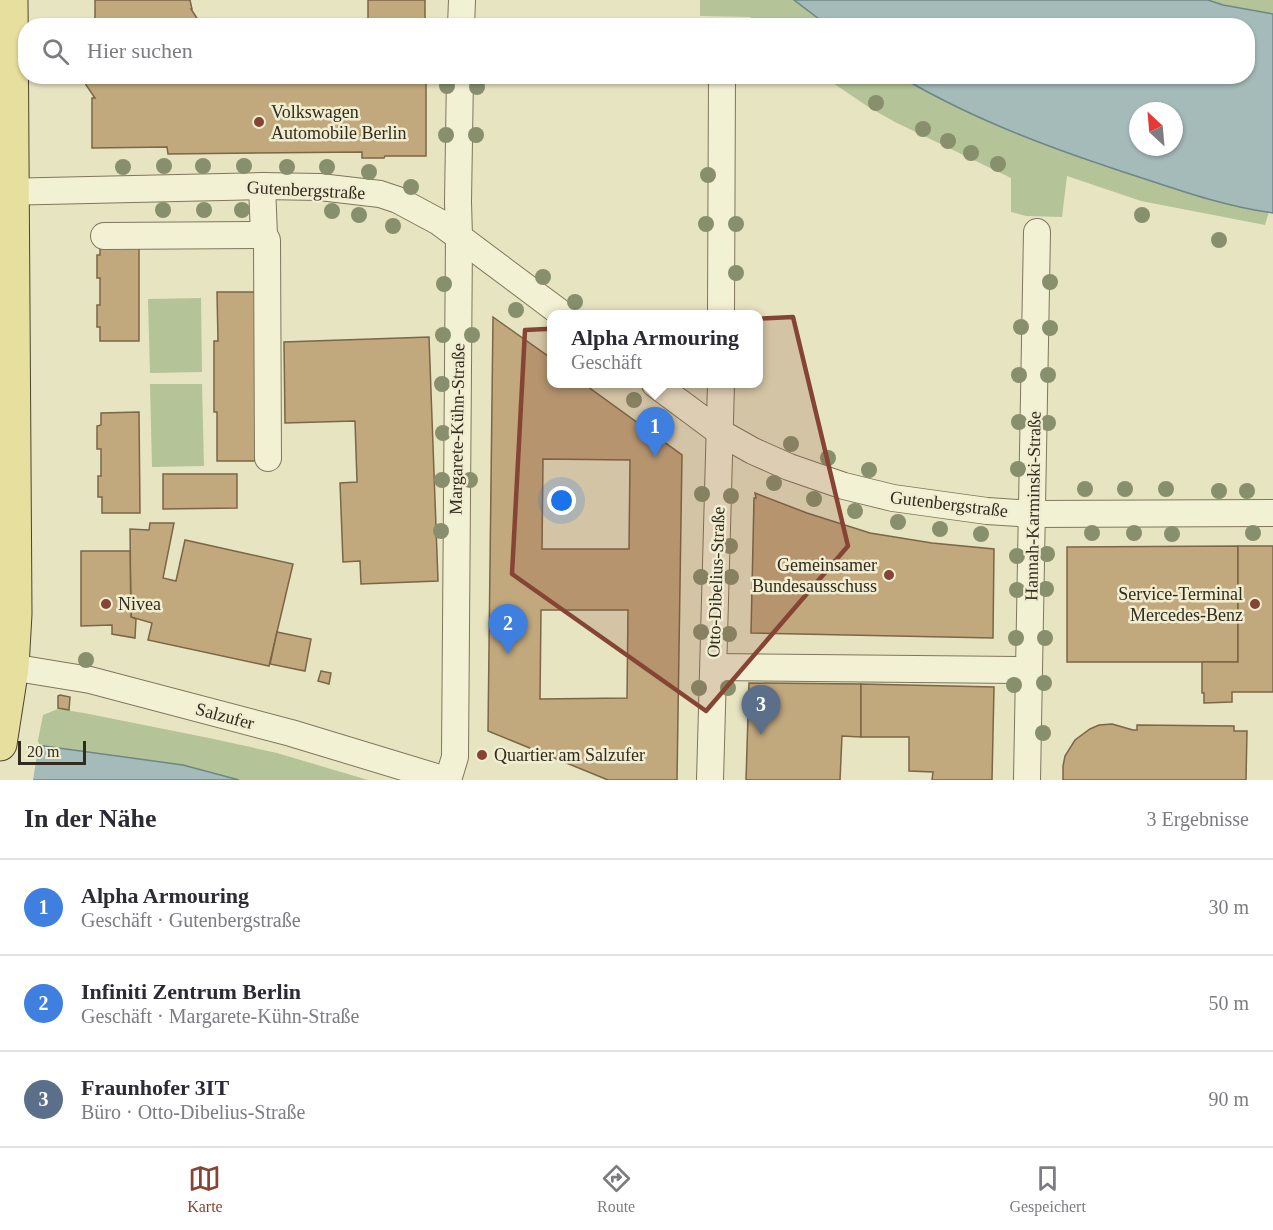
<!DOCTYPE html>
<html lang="de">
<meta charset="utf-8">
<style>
:root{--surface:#fff;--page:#f2f2f3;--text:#2b2b33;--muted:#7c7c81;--line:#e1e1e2;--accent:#864534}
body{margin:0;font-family:"Times New Roman",serif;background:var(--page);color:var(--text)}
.compass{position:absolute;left:1129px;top:102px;width:54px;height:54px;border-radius:50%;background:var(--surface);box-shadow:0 2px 4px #0004;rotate:334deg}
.scale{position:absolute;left:18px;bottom:15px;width:68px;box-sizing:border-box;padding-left:6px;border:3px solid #312b1e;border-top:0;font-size:16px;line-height:21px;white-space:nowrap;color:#312b1e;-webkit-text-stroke:4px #f0edd1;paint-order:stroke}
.you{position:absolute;left:562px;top:501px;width:21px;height:21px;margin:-15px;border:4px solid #fff;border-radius:50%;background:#1a73e8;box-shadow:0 0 0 9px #1a73e833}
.badge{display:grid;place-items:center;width:39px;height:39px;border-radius:50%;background:var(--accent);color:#fff;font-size:20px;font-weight:700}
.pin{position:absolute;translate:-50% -50px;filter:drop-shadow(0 2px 3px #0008)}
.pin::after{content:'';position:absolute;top:32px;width:21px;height:18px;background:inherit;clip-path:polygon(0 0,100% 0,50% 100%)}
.popup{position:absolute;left:547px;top:310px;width:216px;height:78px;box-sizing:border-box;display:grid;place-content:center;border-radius:12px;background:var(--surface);filter:drop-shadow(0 2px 4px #0005);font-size:20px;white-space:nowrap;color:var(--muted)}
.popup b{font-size:22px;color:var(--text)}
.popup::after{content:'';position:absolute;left:50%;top:100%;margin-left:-12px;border:12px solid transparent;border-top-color:var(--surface)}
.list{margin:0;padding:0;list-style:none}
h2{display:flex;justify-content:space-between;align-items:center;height:78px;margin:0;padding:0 24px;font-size:26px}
h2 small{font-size:20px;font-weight:400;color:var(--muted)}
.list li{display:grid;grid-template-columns:39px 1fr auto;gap:18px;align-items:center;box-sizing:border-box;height:96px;padding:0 24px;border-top:2px solid var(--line)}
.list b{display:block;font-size:22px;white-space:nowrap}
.list p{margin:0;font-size:20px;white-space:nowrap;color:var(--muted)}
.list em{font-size:20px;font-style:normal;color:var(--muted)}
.icon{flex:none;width:33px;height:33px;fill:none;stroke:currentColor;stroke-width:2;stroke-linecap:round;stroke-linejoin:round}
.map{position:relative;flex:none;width:1273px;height:780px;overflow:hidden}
.search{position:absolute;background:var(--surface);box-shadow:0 2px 4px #0004;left:18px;right:18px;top:18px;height:66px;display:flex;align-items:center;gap:15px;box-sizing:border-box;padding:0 21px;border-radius:24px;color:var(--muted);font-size:22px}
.sheet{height:366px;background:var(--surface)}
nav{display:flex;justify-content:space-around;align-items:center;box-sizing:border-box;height:84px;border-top:2px solid var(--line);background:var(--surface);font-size:16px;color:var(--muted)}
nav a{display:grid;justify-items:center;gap:3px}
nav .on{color:var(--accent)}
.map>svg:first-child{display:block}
.green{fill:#b5c398}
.water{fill:#a4bbb9;stroke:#6c8786;stroke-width:1.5;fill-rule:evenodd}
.pier{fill:#e7e4c2}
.building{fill:#c1a87d;stroke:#7b6645;stroke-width:1.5;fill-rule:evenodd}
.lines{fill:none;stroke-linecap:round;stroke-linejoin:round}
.minor-casing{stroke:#7f765c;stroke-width:28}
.major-casing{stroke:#4d4430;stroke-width:35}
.minor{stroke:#f3f1d4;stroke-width:26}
.major{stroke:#e6df9e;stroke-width:33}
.tree{fill:#888f6d}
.marked{fill:#864534;fill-opacity:0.2;stroke:#864534;stroke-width:4.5;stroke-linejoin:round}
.poi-dot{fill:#864534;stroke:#f0edd1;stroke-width:2}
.labels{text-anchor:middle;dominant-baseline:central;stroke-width:5;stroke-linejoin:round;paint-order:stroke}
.poi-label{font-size:18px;fill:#312b1e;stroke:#f0edd1;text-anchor:start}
.street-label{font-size:18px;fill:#312b1e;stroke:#f0edd1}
</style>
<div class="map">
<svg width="1273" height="780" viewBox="0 0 1273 780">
<rect width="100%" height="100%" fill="#e7e4c2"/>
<g class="green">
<path d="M700,0h94l33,25h-67l-10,-8 -50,-1z"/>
<path d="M1208,0h65v14l-50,-9z"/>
<path d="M824,77h77l31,18 64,29 48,20 53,20 88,28 36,10 48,10 -4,13 -124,-24 -74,-25 -5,41 -36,-1 -15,-4v-34l-116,-56 -25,-14z"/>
<path d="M201,298l1,74 -52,1 -2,-74z"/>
<path d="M150,384h52l2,82 -52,1z"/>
<path d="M58,709l26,4 125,25 68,15 91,27h-129l-56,-15 -146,-20 6,-30z"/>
</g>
<g class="water">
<path d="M794,0h414l15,5 50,9v199c-44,-6 -86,-20 -128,-34 -84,-27 -168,-57 -244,-102l347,-1v-50l-421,-1zM1138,111h36v36h-36z"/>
<path d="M0,740l183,25 56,15h-239z"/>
</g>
<path class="pier" d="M0,737l39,5 -6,38h-33z"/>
<g class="building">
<path d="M95,0h95l2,9h-1l11,17h-107z"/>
<rect x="368" y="0" width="57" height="26"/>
<path d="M83,76h343v80h-41l-1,2h-22v-6l-194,2 -1,-7 -75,1v-50h3l-9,-13z"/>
<path d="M139,240v101h-39v-14h-3v-22h3v-27h-3v-23h3v-14z"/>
<path d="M217,292h38v131h4l-4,24v14h-38v-49h-3v-71h4z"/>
<path d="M493,317l59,42v25h32l98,71 -5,325h-69l-120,-49zM543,459l87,1 -1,89h-87zM541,610h87l-1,88 -87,1z"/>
<path d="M429,337l9,244 -77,3 -1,-23 -17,1 -3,-79 17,-1 -2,-61 -70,2 -1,-81z"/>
<path d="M139,412l1,101h-38v-16h-4v-21h3v-27h-4v-23l4,-1v-12z"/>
<path d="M163,474h74v34l-74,1z"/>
<path d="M755,493l52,20 63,20 62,10 62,6 -1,89 -242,-5 3,-135h2z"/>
<path d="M150,523h24l-11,55 13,3 9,-41 108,24 -24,102 -121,-26 4,-17 -21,-6 -1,-88 19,1z"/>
<path d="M1238,546v116h-171v-115z"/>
<path d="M1238,546h35v146h-41v10l-28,1v-10h-2v-31h36z"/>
<path d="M81,551h49l1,66 5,2 -1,19 -23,-4v-9l-31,1z"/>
<path d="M277,632l34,7 -6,32 -35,-7z"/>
<path d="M321,671l10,2 -2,11 -11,-3z"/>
<path d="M749,683l112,1v53l-19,-1 -2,44h-94z"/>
<path d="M861,684l133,3 -2,93h-60l1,-8 -24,-1v-34h-48z"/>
<path d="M60,695l10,2 -1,13 -11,-2v-12z"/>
<path d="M1112,724l21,6h4v-5l97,1v5h13l-1,49h-183v-14l2,-10 10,-16 15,-11 9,-4z"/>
</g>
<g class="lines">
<defs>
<g id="minor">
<path d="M461,26l1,-26"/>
<path d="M262,186l2,49 3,5 1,218"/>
<path d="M0,192l262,-6 58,1 60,7 18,6 41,22 123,92"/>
<path d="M104,236l160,-1"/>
<path d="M721,314l1,-238"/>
<path d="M655,384l66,49 32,18 36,16 55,19 49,12 94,13 46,3 240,-1"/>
<path d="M714,667l315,3"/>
<path d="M0,669l12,-2 17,3 61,10 201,53 155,47"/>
<path d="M448,780l7,-23 4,-520 -1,-35 2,-126"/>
<path d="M710,780l11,-396"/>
<path d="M1027,780l10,-548"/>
</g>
<path id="major" d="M0,744l12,-77 3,-53 -4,-614"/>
</defs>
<use href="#minor" class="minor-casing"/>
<use href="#major" class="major-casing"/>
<use href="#minor" class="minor"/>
<use href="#major" class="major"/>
</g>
<g class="tree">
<circle cx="447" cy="86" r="8"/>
<circle cx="477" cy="87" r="8"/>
<circle cx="876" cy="103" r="8"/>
<circle cx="923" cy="129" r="8"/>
<circle cx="446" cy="135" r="8"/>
<circle cx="476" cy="135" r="8"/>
<circle cx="948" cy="141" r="8"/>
<circle cx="971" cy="153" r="8"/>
<circle cx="998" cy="164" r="8"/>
<circle cx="164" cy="166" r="8"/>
<circle cx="203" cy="166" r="8"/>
<circle cx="244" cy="166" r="8"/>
<circle cx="123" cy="167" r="8"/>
<circle cx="287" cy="167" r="8"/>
<circle cx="327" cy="167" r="8"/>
<circle cx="369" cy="172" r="8"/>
<circle cx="708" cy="175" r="8"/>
<circle cx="411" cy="187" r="8"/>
<circle cx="163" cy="210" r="8"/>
<circle cx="204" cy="210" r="8"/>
<circle cx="242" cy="210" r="8"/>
<circle cx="332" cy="211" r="8"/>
<circle cx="359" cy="215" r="8"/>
<circle cx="1142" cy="215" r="8"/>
<circle cx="706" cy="224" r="8"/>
<circle cx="736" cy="224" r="8"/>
<circle cx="393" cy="226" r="8"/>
<circle cx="1219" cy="240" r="8"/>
<circle cx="736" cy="273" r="8"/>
<circle cx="543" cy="277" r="8"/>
<circle cx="1050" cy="282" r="8"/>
<circle cx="444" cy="284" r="8"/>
<circle cx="575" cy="302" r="8"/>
<circle cx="516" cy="310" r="8"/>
<circle cx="1021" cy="327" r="8"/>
<circle cx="1050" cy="328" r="8"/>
<circle cx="443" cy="335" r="8"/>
<circle cx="472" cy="335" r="8"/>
<circle cx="1019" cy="375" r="8"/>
<circle cx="1048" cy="375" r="8"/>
<circle cx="442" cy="384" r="8"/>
<circle cx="634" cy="400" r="8"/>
<circle cx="665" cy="422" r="8"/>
<circle cx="1019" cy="422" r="8"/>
<circle cx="1048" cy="423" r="8"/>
<circle cx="443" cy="433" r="8"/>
<circle cx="791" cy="444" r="8"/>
<circle cx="828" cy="458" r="8"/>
<circle cx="1018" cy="469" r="8"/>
<circle cx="869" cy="470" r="8"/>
<circle cx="442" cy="480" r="8"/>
<circle cx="470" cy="480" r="8"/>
<circle cx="774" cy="483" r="8"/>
<circle cx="1085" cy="489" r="8"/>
<circle cx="1125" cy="489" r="8"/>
<circle cx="1166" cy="489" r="8"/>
<circle cx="1219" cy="491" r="8"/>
<circle cx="1247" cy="491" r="8"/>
<circle cx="702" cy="494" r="8"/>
<circle cx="731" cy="496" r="8"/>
<circle cx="814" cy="499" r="8"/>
<circle cx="855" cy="511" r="8"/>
<circle cx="898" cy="522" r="8"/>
<circle cx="940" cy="529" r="8"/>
<circle cx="441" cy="531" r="8"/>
<circle cx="1092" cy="533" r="8"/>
<circle cx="1134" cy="533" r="8"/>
<circle cx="1253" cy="533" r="8"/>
<circle cx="981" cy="534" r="8"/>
<circle cx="1172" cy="534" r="8"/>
<circle cx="730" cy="546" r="8"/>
<circle cx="1047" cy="554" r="8"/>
<circle cx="1017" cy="556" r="8"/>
<circle cx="701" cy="577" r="8"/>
<circle cx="731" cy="577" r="8"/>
<circle cx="1046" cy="589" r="8"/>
<circle cx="1017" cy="590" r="8"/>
<circle cx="701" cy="632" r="8"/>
<circle cx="729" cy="634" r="8"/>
<circle cx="1016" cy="638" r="8"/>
<circle cx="1045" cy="638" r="8"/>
<circle cx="86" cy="660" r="8"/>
<circle cx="1044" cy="683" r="8"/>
<circle cx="1014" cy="685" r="8"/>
<circle cx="699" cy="688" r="8"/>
<circle cx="728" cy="688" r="8"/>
<circle cx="1043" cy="733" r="8"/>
</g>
<path class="marked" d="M793,317l55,229 -142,165 -194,-137 13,-244z"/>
<g class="poi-dot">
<circle cx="259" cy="122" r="6"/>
<circle cx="889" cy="575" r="6"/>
<circle cx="106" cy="604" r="6"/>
<circle cx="1255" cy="604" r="6"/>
<circle cx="482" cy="755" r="6"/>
</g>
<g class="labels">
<g class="poi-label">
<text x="271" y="112">Volkswagen<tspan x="271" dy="21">Automobile Berlin</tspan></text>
<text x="877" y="565" text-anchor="end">Gemeinsamer<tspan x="877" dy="21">Bundesausschuss</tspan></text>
<text x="1243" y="594" text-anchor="end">Service-Terminal<tspan x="1243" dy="21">Mercedes-Benz</tspan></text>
<text x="118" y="604">Nivea</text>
<text x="494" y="755">Quartier am Salzufer</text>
</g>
<g class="street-label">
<text transform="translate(306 190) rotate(3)">Gutenbergstraße</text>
<text transform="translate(457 429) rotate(-89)">Margarete-Kühn-Straße</text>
<text transform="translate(949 504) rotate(7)">Gutenbergstraße</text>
<text transform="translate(1033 506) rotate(-89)">Hannah-Karminski-Straße</text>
<text transform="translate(716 582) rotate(-88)">Otto-Dibelius-Straße</text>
<text transform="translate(225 716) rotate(15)">Salzufer</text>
</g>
</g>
</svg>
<svg class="compass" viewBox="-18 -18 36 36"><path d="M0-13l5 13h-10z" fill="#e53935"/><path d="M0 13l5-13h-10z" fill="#7c7c81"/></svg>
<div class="scale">20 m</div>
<div class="you"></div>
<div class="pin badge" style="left:655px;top:457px;background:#3f7fe0">1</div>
<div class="popup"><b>Alpha Armouring</b>Geschäft</div>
<div class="pin badge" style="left:508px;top:654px;background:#3f7fe0">2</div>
<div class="pin badge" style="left:761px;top:735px;background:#5c6f8a">3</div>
<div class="search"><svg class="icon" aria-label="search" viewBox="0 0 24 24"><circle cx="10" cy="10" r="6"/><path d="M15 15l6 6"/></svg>Hier suchen</div>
</div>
<section class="sheet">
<h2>In der Nähe<small>3 Ergebnisse</small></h2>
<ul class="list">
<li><span class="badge" style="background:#3f7fe0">1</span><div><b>Alpha Armouring</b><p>Geschäft · Gutenbergstraße</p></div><em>30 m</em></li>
<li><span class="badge" style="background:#3f7fe0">2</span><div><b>Infiniti Zentrum Berlin</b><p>Geschäft · Margarete-Kühn-Straße</p></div><em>50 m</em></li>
<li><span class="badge" style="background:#5c6f8a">3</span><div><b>Fraunhofer 3IT</b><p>Büro · Otto-Dibelius-Straße</p></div><em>90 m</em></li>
</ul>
</section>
<nav>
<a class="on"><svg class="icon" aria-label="map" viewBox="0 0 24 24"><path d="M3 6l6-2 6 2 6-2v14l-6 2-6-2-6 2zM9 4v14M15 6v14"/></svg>Karte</a>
<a><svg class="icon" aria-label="directions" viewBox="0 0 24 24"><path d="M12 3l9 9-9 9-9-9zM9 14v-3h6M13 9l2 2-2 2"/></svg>Route</a>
<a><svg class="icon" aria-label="saved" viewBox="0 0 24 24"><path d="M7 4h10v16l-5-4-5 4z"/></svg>Gespeichert</a>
</nav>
